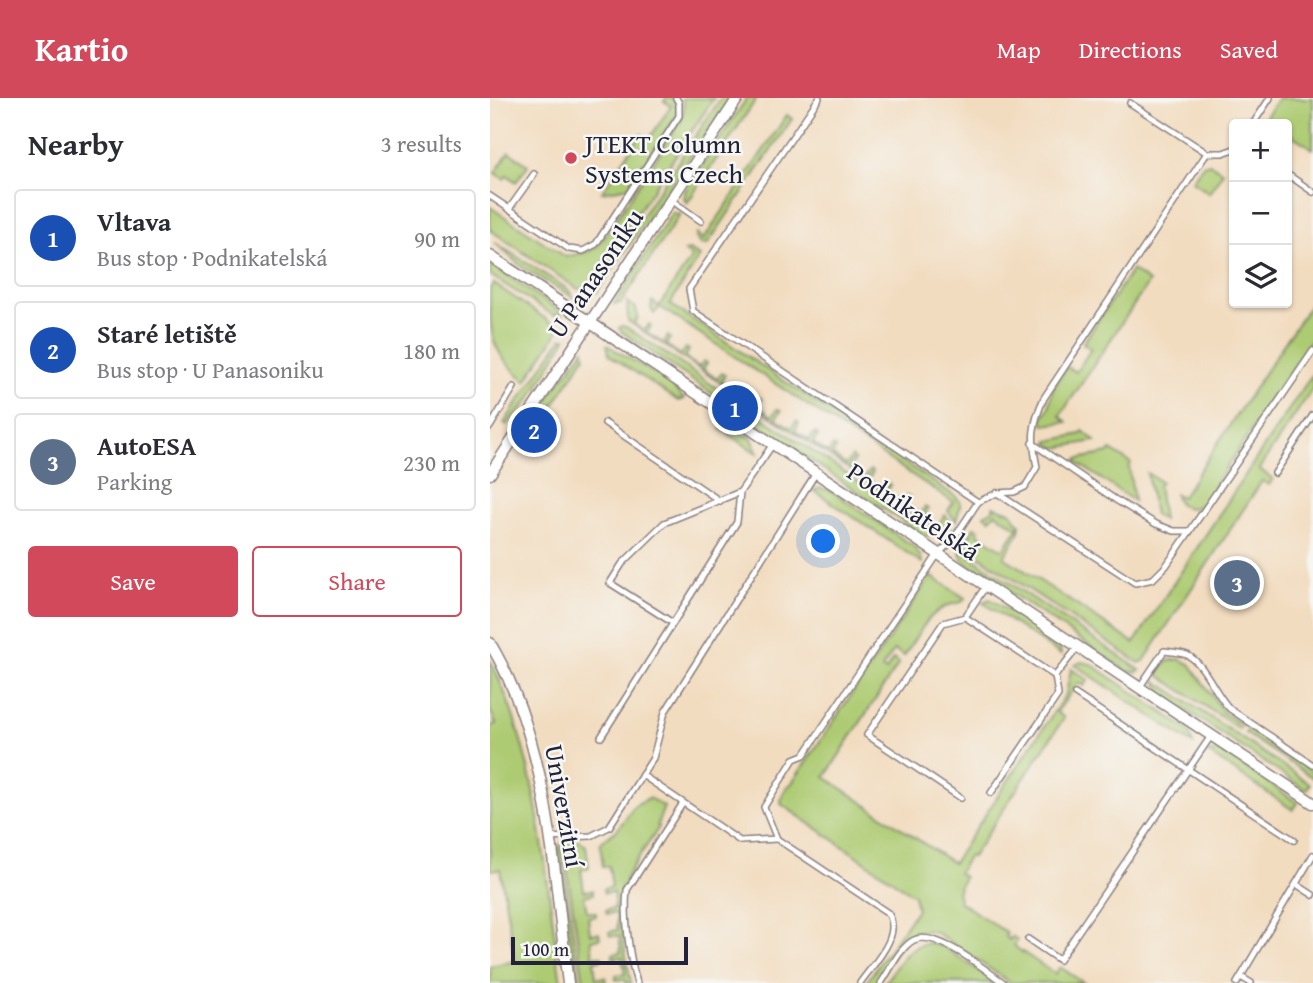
<!DOCTYPE html>
<meta charset="utf-8">
<style>
:root{--surface:#fff;--page:#f2f2f3;--text:#2b2b33;--muted:#7c7c81;--line:#e1e1e2;--accent:#d1495b}
body{margin:0;font-family:"Gentium Book Plus",serif;background:var(--page);color:var(--text)}
.controls{position:absolute;right:21px;top:21px;display:grid;overflow:hidden;border-radius:7px;box-shadow:0 2px 5px #0004}
.controls button{width:63px;height:63px;display:grid;place-items:center;padding:0;border:0;border-bottom:2px solid var(--line);background:var(--surface);color:var(--text);font:35px sans-serif}
.scale{position:absolute;left:21px;bottom:18px;width:177px;box-sizing:border-box;padding-left:7px;border:4px solid #22223b;border-top:0;font-size:19px;line-height:24px;white-space:nowrap;color:#22223b;-webkit-text-stroke:5px #f6f6f2;paint-order:stroke}
.you{position:absolute;left:334px;top:444px;width:24px;height:24px;margin:-18px;border:5px solid #fff;border-radius:50%;background:#1a73e8;box-shadow:0 0 0 10px #1a73e833}
.badge{display:grid;place-items:center;width:46px;height:46px;border-radius:50%;background:var(--accent);color:#fff;font-size:23px;font-weight:700}
.pin{position:absolute;translate:-50% -50%;border:4px solid #fff;box-shadow:0 2px 7px #0006}
.list{margin:0;padding:0;list-style:none}
h2{display:flex;justify-content:space-between;align-items:center;height:91px;margin:0;padding:0 28px;font-size:30px}
h2 small{font-size:23px;font-weight:400;color:var(--muted)}
.list li{display:grid;grid-template-columns:46px 1fr auto;gap:21px;align-items:center;box-sizing:border-box;height:98px;margin:0 14px 14px;padding:0 14px;border:2px solid var(--line);border-radius:7px}
.list b{display:block;font-size:26px;white-space:nowrap}
.list p{margin:0;font-size:23px;white-space:nowrap;color:var(--muted)}
.list em{font-size:23px;font-style:normal;color:var(--muted)}
.actions{display:flex;gap:14px;padding:21px 28px}
.actions a{flex:1;padding:16px 0;border:2px solid var(--accent);border-radius:7px;text-align:center;font-size:24px;color:var(--accent)}
.actions .main{background:var(--accent);color:#fff}
.icon{flex:none;width:38px;height:38px;fill:none;stroke:currentColor;stroke-width:2;stroke-linecap:round;stroke-linejoin:round}
.map{position:relative;flex:none;width:823px;height:885px;overflow:hidden}
header{display:flex;align-items:center;gap:42px;box-sizing:border-box;height:98px;padding:0 35px;background:var(--accent);color:#fff}
header strong{font-size:33px}
nav{display:flex;gap:38px;margin-inline-start:auto;font-size:24px}
main{display:flex}
aside{flex:1;background:var(--surface)}
.map>svg:first-child{display:block}
.green{fill:#adcb72;stroke:#687656;stroke-width:2}
.lines{fill:none;stroke-linecap:round;stroke-linejoin:round}
.service-casing{stroke:#8a7f7d;stroke-width:8}
.minor-casing{stroke:#8a7f7d;stroke-width:13}
.service{stroke:#fff;stroke-width:5}
.minor{stroke:#fff;stroke-width:10}
.poi-dot{fill:#d1495b;stroke:#f6f6f2;stroke-width:2.5}
.labels{text-anchor:middle;dominant-baseline:central;stroke-width:5;stroke-linejoin:round;paint-order:stroke}
.poi-label{font-size:26px;fill:#22223b;stroke:#f6f6f2;text-anchor:start}
.street-label{font-size:26px;fill:#22223b;stroke:#f6f6f2}
</style>
<header>
<strong>Kartio</strong>
<nav><a>Map</a><a>Directions</a><a>Saved</a></nav>
</header>
<main>
<aside>
<h2>Nearby<small>3 results</small></h2>
<ul class="list">
<li><span class="badge" style="background:#1a4fb4">1</span><div><b>Vltava</b><p>Bus stop · Podnikatelská</p></div><em>90 m</em></li>
<li><span class="badge" style="background:#1a4fb4">2</span><div><b>Staré letiště</b><p>Bus stop · U Panasoniku</p></div><em>180 m</em></li>
<li><span class="badge" style="background:#5c6f8a">3</span><div><b>AutoESA</b><p>Parking</p></div><em>230 m</em></li>
</ul>
<div class="actions"><a class="main">Save</a><a>Share</a></div>
</aside>
<div class="map">
<svg width="823" height="885" viewBox="0 0 823 885">
<rect width="100%" height="100%" fill="#f6f6f2"/>
<filter id="ink" filterUnits="userSpaceOnUse"><feTurbulence type="fractalNoise" baseFrequency=".0143" numOctaves="2"/><feDisplacementMap in="SourceGraphic" scale="14" xChannelSelector="R" yChannelSelector="G"/><feConvolveMatrix kernelMatrix="1 2 1 2 8 2 1 2 1" color-interpolation-filters="sRGB"/></filter>
<filter id="wash" filterUnits="userSpaceOnUse"><feTurbulence type="fractalNoise" baseFrequency=".00686" numOctaves="4" result="noise"/><feDisplacementMap in="SourceGraphic" scale="28" xChannelSelector="R" yChannelSelector="G"/><feGaussianBlur stdDeviation="1.57" result="paint"/><feColorMatrix in="noise" values="0 0 0 0 0 0 0 0 0 0 0 0 0 0 0 0 0 1.4 0 .05"/><feComposite in="paint" operator="in"/></filter>
<g filter="url(#wash)">
<rect width="100%" height="100%" fill="#f2dcbf"/>
<g class="green">
<path d="M176,0h6l5,10 -1,8 -47,71 -27,5 39,-58 8,5 22,-33 -7,-5z"/>
<path d="M192,0h32l-127,190 -9,1 -88,-59v-23l76,50c11,-4 22,-3 33,-12l83,-126 2,-11z"/>
<path d="M231,0h9l-133,195 -3,-5 2,-4z"/>
<path d="M257,0h10l-70,105 -3,-4 1,-8z"/>
<path d="M788,0h35v51l-26,-17v-8h-26z"/>
<path d="M297,17l5,4 -85,126 -6,-1 -5,-6 1,-4 7,5z"/>
<path d="M19,54l19,13 -12,17 -9,-7 -3,4 -9,-6z"/>
<path d="M719,65l14,9 -14,21 -17,-12 11,-16z"/>
<path d="M182,115l8,1 -59,89 -7,1z"/>
<path d="M4,144l75,48 4,7 -50,-29z"/>
<path d="M199,152l11,6 -30,48 286,193 5,6 -5,18 -8,-10 5,-9 -293,-195 -6,7 -3,-5 1,-8 7,5 33,-49 -7,-5z"/>
<path d="M0,166l64,43 8,7 -9,1 -63,-40z"/>
<path d="M642,172l17,12 -89,134 7,6 -23,3 -2,-6 7,-12 4,-19 14,-21 9,5 15,-23 -8,-6z"/>
<path d="M3,185l65,44v5l-32,49c-36,-29 -36,-45 -36,-92z"/>
<path d="M823,202v37l-110,166c-10,9 -26,5 -28,-9l7,3z"/>
<path d="M137,204l9,6 2,9 -4,7 10,7 5,-7 2,2 -4,7 16,10 5,-7 2,2 -4,7 15,10 5,-7 3,2 -4,8 14,9 5,-6 3,2 -4,6 14,10 5,-6 3,2 -4,7 15,9 5,-6 3,2 -4,7 14,10 5,-7 3,2 -4,7 14,10 5,-7 4,2 -5,7 15,10 5,-7 3,2 -4,8 14,9 6,-7 3,2 -5,8 15,10 5,-7 3,2 -4,7 14,10 6,-8 3,3 -5,7 15,10 5,-7 3,2 -5,8 15,9 5,-6 3,2 -4,7 14,9 5,-6 4,2 -5,7 15,10 5,-7 3,2 -4,8 13,9 8,-11 3,3 3,11 -6,4 -4,-2 -313,-210z"/>
<path d="M132,228l4,1 110,74 -4,6 -110,-75 -3,-4z"/>
<path d="M72,240h4l-35,60 -24,27 -3,-2z"/>
<path d="M117,247l60,36 17,18 -6,2 -64,-43 -5,-4z"/>
<path d="M94,251l1,7 -42,66 -6,-3 6,-13z"/>
<path d="M823,275v15l-54,81 14,10 -4,6 -7,-4 -118,180 -5,2 -175,-117 10,-19 5,3 -2,3 26,17 15,-22 -23,-15 -5,6 -6,-4 9,-5v-4l18,6 9,13 -1,8 -15,24 130,86z"/>
<path d="M270,318l176,117 4,4h-11l-8,-3 -166,-111z"/>
<path d="M233,326l29,14 6,16 -37,-25z"/>
<path d="M593,333l12,10 -39,7 -8,-4 1,-3 32,-7z"/>
<path d="M621,352l20,13 -2,4 5,34 -58,-39 2,-3 31,-6z"/>
<path d="M657,375l14,9 -3,4 5,34 -9,-5z"/>
<path d="M330,390l12,3 81,55 8,11 1,6 -109,-73z"/>
<path d="M470,453l8,4 172,115 -3,2 -10,-1 -159,-107 -6,-5z"/>
<path d="M441,478l34,22 -3,4c-33,4 -41,29 -58,54l-10,-6 -12,18 4,3 7,-12 6,4 -74,114 128,86 113,-169 5,-25 17,11 -4,6 -6,-3 -21,29 7,6 -92,139 -3,-1 -11,17 6,4 -7,15 3,10 47,31 -2,4 5,3 2,-4 5,4 -3,5 4,4 37,25 5,-7 24,16h-73l-76,-51c-29,-10 -45,31 -58,51h-11l51,-74 -3,-14 -133,-91c0,-9 4,-16 11,-21z"/>
<path d="M500,501l65,41 5,8 1,7 -79,-53z"/>
<path d="M689,561l11,5 34,49 18,12 -3,4 -82,-55 11,-13z"/>
<path d="M0,562c50,99 55,215 71,323h-71v-17l25,-5 -15,-92 -10,1v-143l6,-3 -6,-14z"/>
<path d="M591,564l10,2 93,63 5,4 4,13 -118,-79z"/>
<path d="M666,583l154,103 -4,6 -144,-96z"/>
<path d="M758,631l65,43v6l-68,-45z"/>
<path d="M723,653l11,2 74,50 -5,7 -85,-57z"/>
<path d="M159,700l15,9 -7,18 2,2c-12,20 -30,40 -37,62 -7,20 5,72 9,94h-5l-1,-4 -9,1v-5l9,-1 -3,-17 -9,1v-4l8,-2 -2,-16h-9l-1,-4 9,-2 -2,-17 -9,1 -1,-4 9,-2 -2,-16 -9,1 -1,-4 9,-2 -3,-21 -6,1 -3,-24 17,-13 18,-25z"/>
<path d="M89,742l7,6 3,21 -8,3 3,21 9,-1v4l-9,2 3,16h9v4l-8,1 2,17 9,-1 1,5 -9,2 2,16h9v4l-8,1 2,17 9,-1 1,5 -22,1 -21,-140z"/>
<path d="M70,747l20,138h-4l-19,-131z"/>
<path d="M439,845l13,3 55,37h-112c12,-18 22,-38 44,-40z"/>
</g>
</g>
<g filter="url(#ink)">
<g class="lines">
<defs>
<g id="service">
<path d="M329,0l-130,191 4,22 285,191"/>
<path d="M640,5l77,50"/>
<path d="M763,26l17,-26"/>
<path d="M797,76l26,18"/>
<path d="M0,98l79,53 14,2 13,-7 83,-128v-13l-3,-5"/>
<path d="M181,102l30,21"/>
<path d="M19,111l25,-35"/>
<path d="M115,325l115,78"/>
<path d="M0,329l24,-40"/>
<path d="M542,345l84,57 40,24 18,7h16"/>
<path d="M785,375l38,-58"/>
<path d="M507,395l138,90 18,-4 13,-13 147,-215"/>
<path d="M475,519l90,59"/>
<path d="M183,525l-63,-40 12,-19 42,-41 76,-31 33,-48"/>
<path d="M649,590l25,-37c7,1 16,1 23,4 17,7 29,41 43,54l83,56"/>
<path d="M585,596l219,146"/>
<path d="M111,639l136,-215 3,-30"/>
<path d="M152,677l98,66 37,-2"/>
<path d="M501,695l67,-98 -3,-19 23,-29"/>
<path d="M471,700l-94,-63 76,-112 22,-6 21,-31"/>
<path d="M59,740l42,-2 18,-9 44,-69 12,-46 151,-239"/>
<path d="M806,786l17,11"/>
<path d="M538,841l31,21 152,-224"/>
<path d="M751,879l10,6"/>
<path d="M147,885c-8,-26 -13,-67 -10,-93l56,-87"/>
<path d="M370,885c13,-19 43,-47 28,-70l-111,-74 -13,-32 30,-48 10,-4 134,-201 14,-13 26,-39 19,-9 17,-1 11,-5 12,-20c-6,-28 -5,-43 7,-69l163,-245h16l11,-4"/>
<path d="M391,885c9,-13 19,-36 33,-43 22,-11 71,30 90,43"/>
<path d="M747,885l76,-128"/>
</g>
<g id="minor">
<path d="M0,158l823,547"/>
<path d="M0,376l248,-376"/>
<path d="M0,545c60,101 63,227 78,340"/>
</g>
</defs>
<use href="#service" class="service-casing"/>
<use href="#minor" class="minor-casing"/>
<use href="#service" class="service"/>
<use href="#minor" class="minor"/>
</g>
</g>
<circle class="poi-dot" cx="81" cy="60" r="7"/>
<g class="labels">
<g class="poi-label">
<text x="95" y="45">JTEKT Column<tspan x="95" dy="30">Systems Czech</tspan></text>
</g>
<g class="street-label">
<text transform="translate(105 175) rotate(-56)">U Panasoniku</text>
<text transform="translate(424 413) rotate(34)">Podnikatelská</text>
<text transform="translate(75 708) rotate(80)">Univerzitní</text>
</g>
</g>
</svg>
<div class="controls">
<button>+</button>
<button>−</button>
<button><svg class="icon" aria-label="layers" viewBox="0 0 24 24"><path d="M12 4l9 5-9 5-9-5zM3 14l9 5 9-5"/></svg></button>
</div>
<div class="scale">100 m</div>
<div class="you"></div>
<div class="pin badge" style="left:245px;top:310px;background:#1a4fb4">1</div>
<div class="pin badge" style="left:44px;top:332px;background:#1a4fb4">2</div>
<div class="pin badge" style="left:747px;top:485px;background:#5c6f8a">3</div>
</div>
</main>
